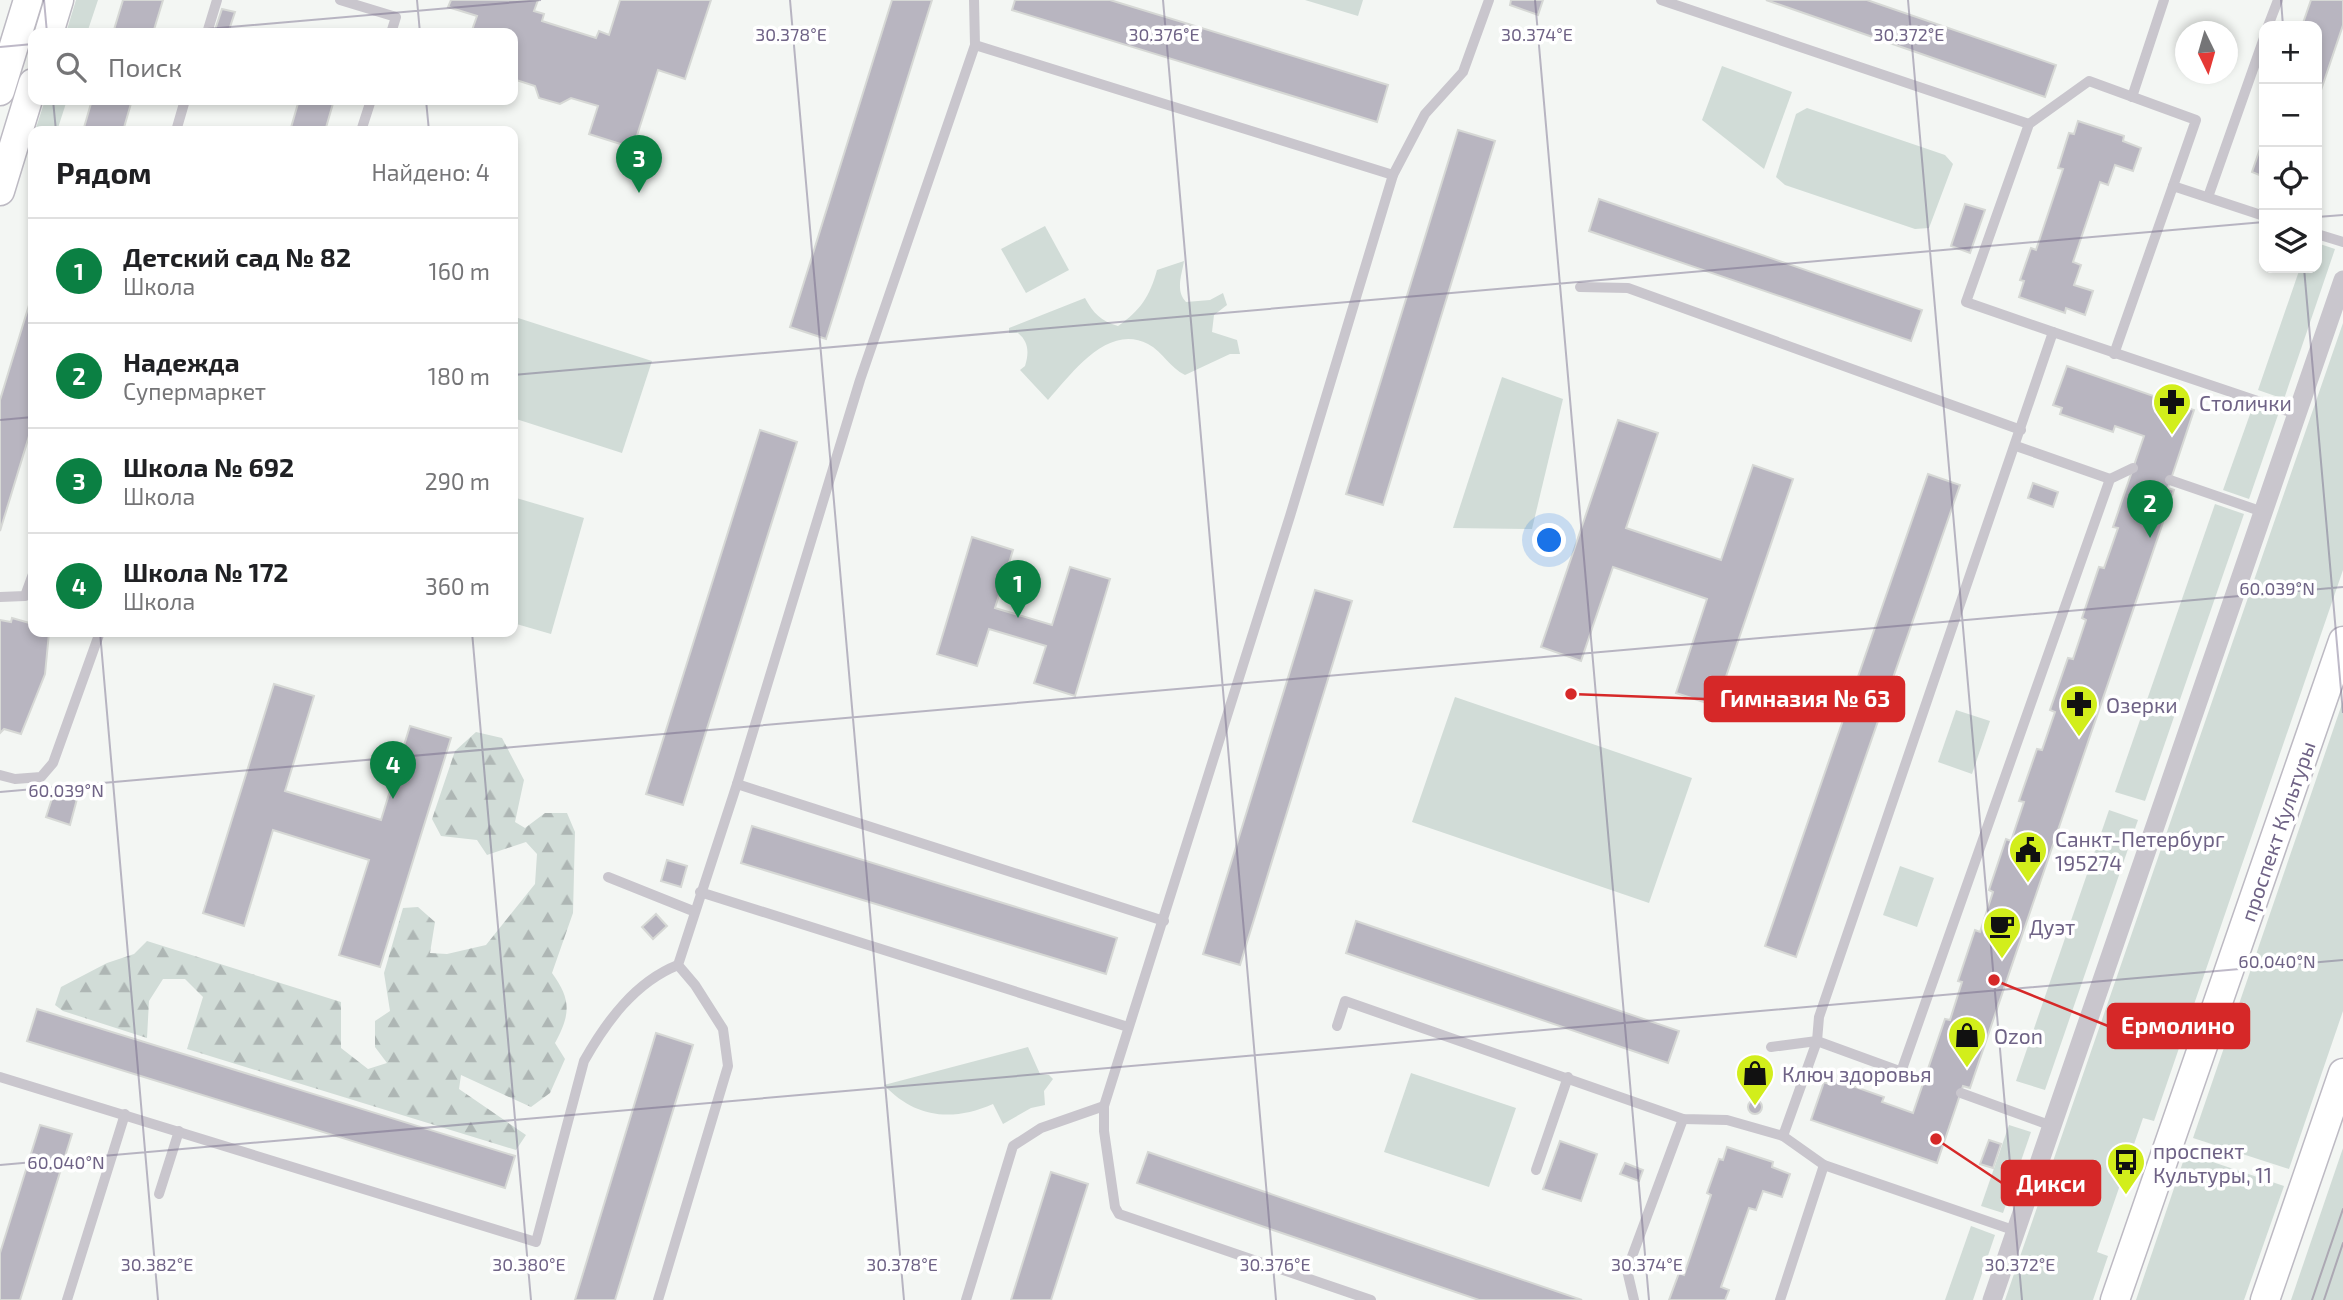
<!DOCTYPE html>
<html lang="ru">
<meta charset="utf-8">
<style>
:root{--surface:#fff;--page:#f2f2f2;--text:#202124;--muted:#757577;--line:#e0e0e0;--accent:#0b8043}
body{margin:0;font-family:"Exo 2",sans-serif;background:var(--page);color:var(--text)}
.controls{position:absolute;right:21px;top:21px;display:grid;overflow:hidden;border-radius:14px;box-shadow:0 4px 10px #0003}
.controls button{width:63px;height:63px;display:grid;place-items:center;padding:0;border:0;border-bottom:2px solid var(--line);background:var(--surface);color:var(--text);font:35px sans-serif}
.compass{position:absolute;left:2175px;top:21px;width:63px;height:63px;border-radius:50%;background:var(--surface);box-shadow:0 4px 10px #0003;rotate:175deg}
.you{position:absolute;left:1550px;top:541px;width:24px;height:24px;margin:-18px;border:5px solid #fff;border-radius:50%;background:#1a73e8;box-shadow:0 0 0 10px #1a73e833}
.badge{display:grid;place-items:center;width:46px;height:46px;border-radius:50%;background:var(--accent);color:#fff;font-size:23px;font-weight:700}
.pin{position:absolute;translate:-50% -58px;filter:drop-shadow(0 2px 4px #0008)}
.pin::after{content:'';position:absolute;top:37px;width:24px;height:21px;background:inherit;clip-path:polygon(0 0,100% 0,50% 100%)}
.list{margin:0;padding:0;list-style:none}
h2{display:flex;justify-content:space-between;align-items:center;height:91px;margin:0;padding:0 28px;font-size:30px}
h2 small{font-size:23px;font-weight:400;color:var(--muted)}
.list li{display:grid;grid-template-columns:46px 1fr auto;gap:21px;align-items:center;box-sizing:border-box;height:105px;padding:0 28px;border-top:2px solid var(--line)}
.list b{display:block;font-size:26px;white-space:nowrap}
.list p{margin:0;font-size:23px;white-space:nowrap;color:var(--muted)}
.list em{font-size:23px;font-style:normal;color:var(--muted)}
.icon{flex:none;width:38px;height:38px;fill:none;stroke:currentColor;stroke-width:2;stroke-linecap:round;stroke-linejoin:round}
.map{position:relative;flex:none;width:2343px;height:1300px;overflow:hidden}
.search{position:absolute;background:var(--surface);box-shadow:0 4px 10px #0003;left:28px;top:28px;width:490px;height:77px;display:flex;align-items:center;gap:18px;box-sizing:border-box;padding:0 24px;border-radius:14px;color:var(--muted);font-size:26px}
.panel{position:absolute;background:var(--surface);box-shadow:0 4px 10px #0003;left:28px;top:126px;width:490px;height:511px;border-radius:14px}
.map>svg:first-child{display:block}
.green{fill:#d1dcd7}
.forest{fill:url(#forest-firs)}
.building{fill:#b8b5c0;stroke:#d6d8d5;stroke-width:2}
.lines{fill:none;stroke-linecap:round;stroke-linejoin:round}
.secondary-casing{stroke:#bdbac3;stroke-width:31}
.lane{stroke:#c9c6cd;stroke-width:10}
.street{stroke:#c9c6cd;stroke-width:19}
.secondary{stroke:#fff;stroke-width:28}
.tram{stroke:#aca8b3;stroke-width:2}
.ticks{fill:none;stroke:#6f6386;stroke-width:2;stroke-opacity:0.45}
.labels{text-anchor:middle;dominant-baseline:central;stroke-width:7;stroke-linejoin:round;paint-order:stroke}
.poi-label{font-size:21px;fill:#6f6386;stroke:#fff;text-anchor:start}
.street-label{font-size:21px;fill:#6f6386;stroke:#fff}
.ticks-label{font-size:18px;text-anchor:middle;fill:#6f6386;stroke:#fff;stroke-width:7;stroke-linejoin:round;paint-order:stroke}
.leader{fill:none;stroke:#d62828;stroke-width:2.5}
.callout-dot{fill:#d62828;stroke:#fff;stroke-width:2.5}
.callout{fill:#d62828;stroke:#d62828;stroke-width:2.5}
.callout-label{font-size:23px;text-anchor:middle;font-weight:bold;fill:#fff}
</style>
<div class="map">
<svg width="2343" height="1300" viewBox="0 0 2343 1300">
<defs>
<pattern id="forest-firs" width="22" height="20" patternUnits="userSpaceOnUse" patternTransform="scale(1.75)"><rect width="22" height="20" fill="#d1dcd7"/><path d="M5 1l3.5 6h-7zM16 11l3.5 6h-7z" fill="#aeb6b4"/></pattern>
</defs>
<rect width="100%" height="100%" fill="#f3f6f3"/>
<g class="green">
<path d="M76,0h22l-11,33h-21z"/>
<path d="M1305,0h58l-5,16z"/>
<path d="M1722,66l70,26 -28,77 -62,-49z"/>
<path d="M45,100h22l-10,31h-22z"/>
<path d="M1807,108l138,47 8,9 -24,64 -14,1 -130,-44 -9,-8 20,-63z"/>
<path d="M1045,226l24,44 -43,23 -25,-44z"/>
<path d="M2317,243l18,6 -51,150 -26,-9 42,-122h17z"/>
<path d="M1184,261c-2,13 -9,30 2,41l24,-2 13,-7 4,12 -13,10 -2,17 25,8 3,14h-10l-45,21c-15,-7 -22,-23 -37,-31 -40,-21 -76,29 -100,56l-28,-30 5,-4c4,-13 4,-24 -7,-33h-9v-5l76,-30c8,15 16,23 33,28 22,-15 32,-30 39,-56z"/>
<path d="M515,317l137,44 -30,92 -109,-35z"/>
<path d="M2343,323v247l-189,551 -11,-3 -46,134 11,4 -15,44h-88z"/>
<path d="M1502,377l61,22 -31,130 -79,-1z"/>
<path d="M2254,403l25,9 -30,87 -26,-9z"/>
<path d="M513,497l71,21 -33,116 -38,-11z"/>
<path d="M2215,504l29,10 -99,287 -30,-9z"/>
<path d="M1455,697l237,81 -43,125 -237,-81z"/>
<path d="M2343,701v310l-54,158 -96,-31z"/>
<path d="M1956,710l34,11 -18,53 -34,-12z"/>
<path d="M2109,810l29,10 -93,270 -29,-9z"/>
<path d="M1900,866l34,12 -17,49 -34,-12z"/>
<path d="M1028,1047l12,27 9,1 4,4 -9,12 1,14 -14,3 -28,16 -10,-20c-41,18 -78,14 -109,-19z"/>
<path d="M1411,1073l105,35 -27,79 -105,-35z"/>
<path d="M2009,1125l22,7 -28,81 -22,-7z"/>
<path d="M2343,1148v152h-52z"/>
<path d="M2186,1153l98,33 -40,114h-108z"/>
<path d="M1971,1226l24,9 -22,65h-28z"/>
</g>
<path class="forest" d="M476,732l26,6 22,42 -9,42 10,6 20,-15h22l8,19 -2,81 -21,60c19,26 19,41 3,70l10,16 -15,34 -19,14 -70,-32 -2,14 67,46 -10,15 -329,-101 16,-52 -18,-18h-22l-14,22 -2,37 -84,-27 -8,-6 6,-18 46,-24 27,-9 13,-13 194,61v46l27,21 19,-6 -12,-16v-26l15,-10 -6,-38 19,-65 15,-1 17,15 -5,31 17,1 39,-9 49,-61 2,-30 -11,-12 -39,13 -10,-15 -36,-4 -9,-17 23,-68z"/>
<g class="building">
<path d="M123,0h40l-10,33h-40z"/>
<path d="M451,0h87l-4,11 10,3 -2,7 54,17 3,-7 10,4 11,-35h91l-26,79 -27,-9 -25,78 -44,-14 9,-28 -27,-8 -11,6 -21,-6 -4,-12 -22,-7v-46h-42l6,-17 -29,-9z"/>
<path d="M892,0h40l-106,339 -36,-12z"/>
<path d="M1015,0h95l278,85 -11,37 -365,-112z"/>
<path d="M1511,0h32l-5,15 -28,-10z"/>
<path d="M1766,0h101l189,65 -11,32z"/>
<path d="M2311,0h32v25l-26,77v-76h-15z"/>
<path d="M222,9l13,3 -7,21h-14z"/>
<path d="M92,100h40l-9,31h-40z"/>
<path d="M299,100h35l-9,31h-35z"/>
<path d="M2078,121l46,15 -1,5 18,7 -8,23 -18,-6 -7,20 -8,-3 -27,80 8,3 -7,20 19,6 -8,24 -19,-7 -1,5 -46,-16 5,-16 -4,-1 11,-32 5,2 27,-81 -5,-1 11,-35 5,1z"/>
<path d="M1458,130l37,11 -112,364 -37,-11z"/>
<path d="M2264,137v40l-12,-5z"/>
<path d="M1599,199l323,111 -11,31 -322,-110z"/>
<path d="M1965,204l20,6 -15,43 -19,-7z"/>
<path d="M33,292v131l-33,108v-131z"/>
<path d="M2067,366l127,44 -26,78 6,2 -204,598 -7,-2 -26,77 -126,-43 13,-38 7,3 2,-6 51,18 -2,5 31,11 32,-94 5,1 12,-38 -4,-1 17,-51 5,2 13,-40 -4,-2 17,-51 5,2 13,-39 -5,-1 18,-52 5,1 13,-38 -5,-2 18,-52 5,1 13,-39 -4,-2 17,-51 5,1 14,-40 -5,-1 31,-91 -29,-10 -2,6 -53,-18 2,-6 -9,-3z"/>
<path d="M1618,420l40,13 -32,95 95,32 32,-95 40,14 -77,227 -40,-13 31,-94 -94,-32 -32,94 -40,-14z"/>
<path d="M760,430l37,12 -114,363 -37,-11z"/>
<path d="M1928,474l32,11 -164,472 -31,-11z"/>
<path d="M2033,483l25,9 -5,15 -25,-9z"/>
<path d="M972,537l41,13 -18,58 57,17 18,-58 40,12 -35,117 -41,-13 12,-37 -57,-17 -12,37 -40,-12z"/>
<path d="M1315,590l37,11 -112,364 -37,-11z"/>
<path d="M12,618l21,6v8l16,1 -4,41 -24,60 -17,-5 -4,4v-113l11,2z"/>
<path d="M274,684l40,12 -29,95 96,29 29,-94 41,12 -71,229 -41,-12 30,-95 -96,-30 -29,96 -41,-13z"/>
<path d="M54,792l23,7 -7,26 -24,-8z"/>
<path d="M752,826l365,112 -11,36 -365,-111z"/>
<path d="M667,860l20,6 -6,21 -20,-6z"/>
<path d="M656,914l11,12 -14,13 -11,-12z"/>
<path d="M1356,921l323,110 -11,32 -322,-110z"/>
<path d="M37,1009l478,147 -10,32 -478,-147z"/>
<path d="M656,1033l37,12 -78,255h-40z"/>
<circle cx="1755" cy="1107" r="7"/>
<path d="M40,1125l32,9 -52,166h-20v-47z"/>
<path d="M1989,1140l12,4 -8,24 -13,-4z"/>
<path d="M1560,1141l37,13 -16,47 -38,-12z"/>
<path d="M1727,1147l46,15 -1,5 18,7 -8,23 -19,-6 -7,19 -7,-2 -28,79 8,3 -4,10h-56l10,-27 5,2 27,-80 -4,-2 12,-34 4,1z"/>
<path d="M1148,1152l237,81 197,67h-103l-206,-70 -136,-47z"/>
<path d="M1625,1163l18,7 -4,11 -19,-7z"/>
<path d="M1051,1172l37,12 -37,116h-40z"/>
</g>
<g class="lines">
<defs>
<g id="secondary">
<path d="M49,33l10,-33"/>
<path d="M0,91l28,-91"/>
<path d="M0,191l33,-108"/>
<path d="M2115,1300l228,-659"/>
<path d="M2265,1300l78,-227"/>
</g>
</defs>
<use href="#secondary" class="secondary-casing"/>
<g class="lane">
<path d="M340,0l56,17 -5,16"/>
<path d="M1661,0l368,124"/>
<path d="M2268,26l10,-26"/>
<path d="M207,33l10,-33"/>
<path d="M975,45l418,130"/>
<path d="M2132,97l32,-97"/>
<path d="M176,131l9,-31"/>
<path d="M361,131l10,-31"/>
<path d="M2208,197l56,-159"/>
<path d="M2317,234l26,8"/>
<path d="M1580,287l48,1 393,142"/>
<path d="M2053,332l-87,-30 63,-178 60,-43 107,39 -23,66"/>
<path d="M2114,354l59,-168 91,30"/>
<path d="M2016,446l94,33"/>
<path d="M2170,480l93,32"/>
<path d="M0,597l25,-1 8,-22"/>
<path d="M0,775l15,4 26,-2 12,-14 47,-131"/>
<path d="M737,784l427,137"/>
<path d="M608,877l85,34"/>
<path d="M700,892l428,135"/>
<path d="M1337,1026l8,-25 338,118 44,1 56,16 41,29 192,66"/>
<path d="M1771,1047l46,-6 107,39"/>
<path d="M1901,1072l209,-593 23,-11"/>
<path d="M0,1077l536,165 48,-181c22,-39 51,-79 94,-96"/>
<path d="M1961,1093l91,33"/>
<path d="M1783,1136l34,-95 2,-24 234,-685 243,82"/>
<path d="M1536,1170l32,-93"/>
<path d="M159,1194l20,-63"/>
<path d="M67,1300l58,-186"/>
<path d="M658,1300l70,-234 -5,-37 -28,-44 -17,-20 59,-181 123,-404 115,-335 -1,-45"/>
<path d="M966,1300l47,-154 28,-18 63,-22"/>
<path d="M1371,1300l-252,-86 -4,-7 -11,-76v-25l186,-590 103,-341 32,-61 38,-42 26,-72"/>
<path d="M1634,1300l-7,-30 56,-151"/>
<path d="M1780,1300l44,-135"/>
</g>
<path class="street" d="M1992,1300l351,-1020"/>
<use href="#secondary" class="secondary"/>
<g class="tram">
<path d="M2312,1300l31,-91"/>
<path d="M2324,1300l19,-57"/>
</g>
</g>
<path class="ticks" d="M44,0l3,33M417,0l3,33M790,0l114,1300M1163,0l113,1300M1535,0l114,1300M1908,0l114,1300M2281,0l2,26M161,33l380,-33M0,47l33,-3M53,100l3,31M426,100l3,31M2317,217l26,-2M2304,268l39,445M513,375l1751,-153M0,420l33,-3M100,632l58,668M472,632l59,668M0,792l2343,-205M0,1165l2343,-205"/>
<defs>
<symbol id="pharmacy-pin" viewBox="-11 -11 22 30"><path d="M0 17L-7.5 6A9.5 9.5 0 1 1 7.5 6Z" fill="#d2ee1b" stroke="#fff"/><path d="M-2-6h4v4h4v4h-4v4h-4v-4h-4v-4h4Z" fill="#111"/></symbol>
<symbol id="civic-pin" viewBox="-11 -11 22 30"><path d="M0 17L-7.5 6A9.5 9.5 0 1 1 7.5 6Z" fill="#d2ee1b" stroke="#fff"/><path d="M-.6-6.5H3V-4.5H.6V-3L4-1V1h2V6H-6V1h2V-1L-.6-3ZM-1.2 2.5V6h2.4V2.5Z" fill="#111"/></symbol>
<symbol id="cafe-pin" viewBox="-11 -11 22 30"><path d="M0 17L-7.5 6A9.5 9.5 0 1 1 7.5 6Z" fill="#d2ee1b" stroke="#fff"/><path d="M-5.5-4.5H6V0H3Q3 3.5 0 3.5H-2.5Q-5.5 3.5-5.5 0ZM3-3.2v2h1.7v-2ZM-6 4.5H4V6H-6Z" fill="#111"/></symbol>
<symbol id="shop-pin" viewBox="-11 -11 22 30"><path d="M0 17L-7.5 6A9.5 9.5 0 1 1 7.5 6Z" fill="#d2ee1b" stroke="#fff"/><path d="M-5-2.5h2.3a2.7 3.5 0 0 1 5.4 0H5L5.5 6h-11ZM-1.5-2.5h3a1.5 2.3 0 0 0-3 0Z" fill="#111"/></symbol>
<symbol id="bus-pin" viewBox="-11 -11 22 30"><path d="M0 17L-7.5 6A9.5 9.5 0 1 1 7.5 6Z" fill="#d2ee1b" stroke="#fff"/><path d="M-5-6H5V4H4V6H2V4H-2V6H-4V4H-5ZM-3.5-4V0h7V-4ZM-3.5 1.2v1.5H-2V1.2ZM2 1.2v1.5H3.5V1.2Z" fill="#111"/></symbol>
</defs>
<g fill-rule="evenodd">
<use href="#pharmacy-pin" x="2150" y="380" width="44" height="60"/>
<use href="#pharmacy-pin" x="2057" y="682" width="44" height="60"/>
<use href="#civic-pin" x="2006" y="828" width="44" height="60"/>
<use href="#cafe-pin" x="1980" y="904" width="44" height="60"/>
<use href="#shop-pin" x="1945" y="1013" width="44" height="60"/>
<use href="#shop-pin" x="1733" y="1051" width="44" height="60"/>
<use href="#bus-pin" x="2104" y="1140" width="44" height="60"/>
</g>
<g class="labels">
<g class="poi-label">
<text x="2199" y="402">Столички</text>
<text x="2106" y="704">Озерки</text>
<text x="2055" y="838">Санкт-Петербург<tspan x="2055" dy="24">195274</tspan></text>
<text x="2029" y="926">Дуэт</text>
<text x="1994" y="1035">Ozon</text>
<text x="1782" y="1073">Ключ здоровья</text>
<text x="2153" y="1150">проспект<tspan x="2153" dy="24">Культуры, 11</tspan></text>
</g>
<g class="street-label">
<text transform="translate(2277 831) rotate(-71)">проспект Культуры</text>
</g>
</g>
<g class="ticks-label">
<text x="791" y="41">30.378°E</text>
<text x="1164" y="41">30.376°E</text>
<text x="1537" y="41">30.374°E</text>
<text x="1909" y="41">30.372°E</text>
<text x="2277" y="595">60.039°N</text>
<text x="66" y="797">60.039°N</text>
<text x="2277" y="968">60.040°N</text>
<text x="66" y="1169">60.040°N</text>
<text x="157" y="1271">30.382°E</text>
<text x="529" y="1271">30.380°E</text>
<text x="902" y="1271">30.378°E</text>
<text x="1275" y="1271">30.376°E</text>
<text x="1647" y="1271">30.374°E</text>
<text x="2020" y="1271">30.372°E</text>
</g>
<path class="leader" d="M1571 694L1705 699M1994 980L2108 1026M1936 1139L2002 1183"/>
<g class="callout-dot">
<circle cx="1571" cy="694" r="7"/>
<circle cx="1994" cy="980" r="7"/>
<circle cx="1936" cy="1139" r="7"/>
</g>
<g class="callout">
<rect x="1705" y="677" width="199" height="44" rx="7"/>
<rect x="2108" y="1004" width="141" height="44" rx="7"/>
<rect x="2002" y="1161" width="98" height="44" rx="7"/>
</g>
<g class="callout-label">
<text x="1805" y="707">Гимназия № 63</text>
<text x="2178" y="1034">Ермолино</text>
<text x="2051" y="1192">Дикси</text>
</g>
</svg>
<div class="controls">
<button>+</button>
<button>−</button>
<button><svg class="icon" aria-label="locate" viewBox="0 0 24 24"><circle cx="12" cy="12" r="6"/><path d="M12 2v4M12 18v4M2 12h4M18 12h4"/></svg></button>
<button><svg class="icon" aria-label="layers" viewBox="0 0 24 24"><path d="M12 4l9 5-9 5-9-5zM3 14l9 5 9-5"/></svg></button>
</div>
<svg class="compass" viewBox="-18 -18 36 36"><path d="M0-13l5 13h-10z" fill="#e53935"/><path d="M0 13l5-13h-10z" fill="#757577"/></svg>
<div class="you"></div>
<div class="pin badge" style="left:1018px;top:618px">1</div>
<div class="pin badge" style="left:2150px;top:538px">2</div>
<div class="pin badge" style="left:639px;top:193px">3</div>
<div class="pin badge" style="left:393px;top:799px">4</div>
<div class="search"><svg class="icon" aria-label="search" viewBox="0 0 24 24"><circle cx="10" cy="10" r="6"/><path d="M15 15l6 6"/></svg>Поиск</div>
<section class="panel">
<h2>Рядом<small>Найдено: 4</small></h2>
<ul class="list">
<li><span class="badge">1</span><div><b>Детский сад № 82</b><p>Школа</p></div><em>160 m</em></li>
<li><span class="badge">2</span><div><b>Надежда</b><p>Супермаркет</p></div><em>180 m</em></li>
<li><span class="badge">3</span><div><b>Школа № 692</b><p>Школа</p></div><em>290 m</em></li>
<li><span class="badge">4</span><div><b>Школа № 172</b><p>Школа</p></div><em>360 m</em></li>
</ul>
</section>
</div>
